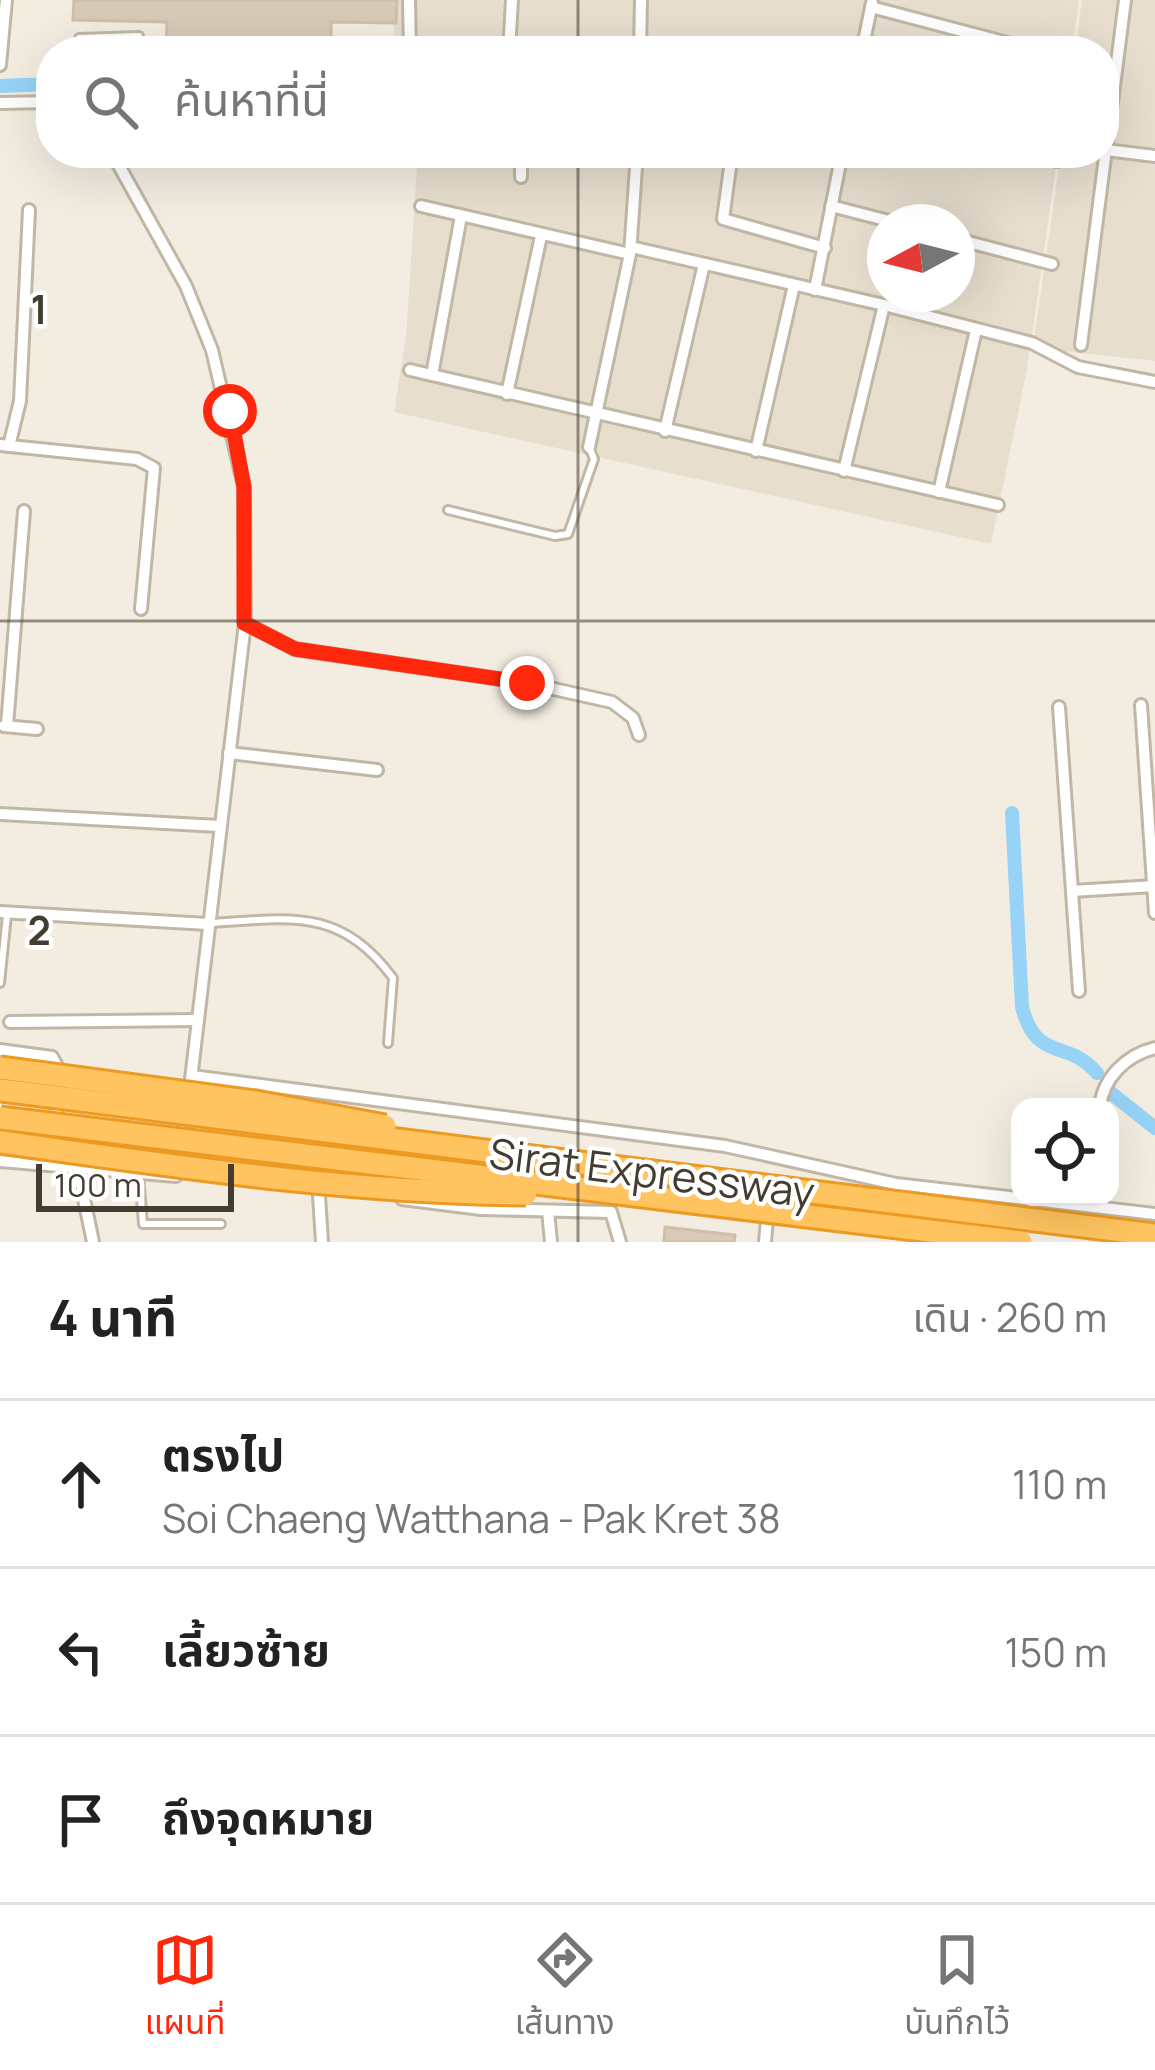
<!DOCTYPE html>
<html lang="th">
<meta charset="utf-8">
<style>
:root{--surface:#fff;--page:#f6f6f6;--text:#222;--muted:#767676;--line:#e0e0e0;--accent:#ff270c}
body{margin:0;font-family:Manrope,"Noto Sans Thai",sans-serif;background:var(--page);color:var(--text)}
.controls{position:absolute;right:36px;bottom:36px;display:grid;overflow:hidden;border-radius:24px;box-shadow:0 12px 48px #0002}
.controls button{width:108px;height:108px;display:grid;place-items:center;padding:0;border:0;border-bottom:3px solid var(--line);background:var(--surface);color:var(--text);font:60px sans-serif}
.compass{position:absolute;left:867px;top:204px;width:108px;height:108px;border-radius:50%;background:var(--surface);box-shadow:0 12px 48px #0002;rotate:263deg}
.scale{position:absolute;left:36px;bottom:30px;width:198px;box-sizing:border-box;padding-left:12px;border:6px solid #443c31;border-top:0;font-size:33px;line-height:42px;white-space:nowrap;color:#443c31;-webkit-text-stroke:9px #fff;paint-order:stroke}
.stop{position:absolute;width:36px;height:36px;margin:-27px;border:9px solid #ff270c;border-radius:50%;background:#fff}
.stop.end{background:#ff270c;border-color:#fff;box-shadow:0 3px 12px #0008}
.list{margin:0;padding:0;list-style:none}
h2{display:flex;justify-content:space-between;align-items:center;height:156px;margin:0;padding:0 48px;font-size:51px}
h2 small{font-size:39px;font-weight:400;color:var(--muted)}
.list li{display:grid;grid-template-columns:78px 1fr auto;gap:36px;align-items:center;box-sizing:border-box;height:168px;padding:0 48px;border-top:3px solid var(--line)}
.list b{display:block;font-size:45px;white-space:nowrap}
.list p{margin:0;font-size:39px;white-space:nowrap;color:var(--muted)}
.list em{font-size:39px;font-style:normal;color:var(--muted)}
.icon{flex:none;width:66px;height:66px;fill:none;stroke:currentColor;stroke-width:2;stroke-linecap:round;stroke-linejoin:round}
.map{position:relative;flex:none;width:1155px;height:1242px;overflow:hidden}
.search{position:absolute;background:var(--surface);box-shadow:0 12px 48px #0002;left:36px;right:36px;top:36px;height:132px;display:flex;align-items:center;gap:30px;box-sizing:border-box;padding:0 42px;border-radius:48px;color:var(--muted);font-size:45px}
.sheet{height:660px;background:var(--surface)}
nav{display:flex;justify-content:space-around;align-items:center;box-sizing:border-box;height:168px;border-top:3px solid var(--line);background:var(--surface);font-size:33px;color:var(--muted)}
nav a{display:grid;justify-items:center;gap:6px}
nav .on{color:var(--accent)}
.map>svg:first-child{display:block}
.residential{fill:#e7dece;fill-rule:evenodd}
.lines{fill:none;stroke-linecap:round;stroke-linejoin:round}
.canal{stroke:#96d3f7;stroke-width:14}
.building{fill:#d8cab8;stroke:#d0bfa8;stroke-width:3}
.lane-casing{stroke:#c1b7a6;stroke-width:12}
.street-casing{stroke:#c1b7a6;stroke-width:16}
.lane{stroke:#fff;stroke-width:6}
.street{stroke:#fff;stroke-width:10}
.highway-bridge-casing{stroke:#ec9a22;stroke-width:27;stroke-linecap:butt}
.highway-bridge{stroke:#ffc460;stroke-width:21}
.route{stroke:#ff270c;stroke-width:15}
.grid{fill:none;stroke:#443c31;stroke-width:3;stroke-opacity:0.55}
.labels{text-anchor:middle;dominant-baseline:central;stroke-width:9;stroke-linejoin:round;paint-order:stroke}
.street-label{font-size:42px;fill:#443c31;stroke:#fff}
.grid-label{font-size:39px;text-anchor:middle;font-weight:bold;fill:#443c31;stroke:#fff;stroke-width:9;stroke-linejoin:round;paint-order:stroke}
</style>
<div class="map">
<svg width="1155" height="1242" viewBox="0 0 1155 1242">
<rect width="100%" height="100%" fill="#f3ede1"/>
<g class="residential">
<path d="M395,0h684l-7,51h-679z"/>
<path d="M1082,0h73v361l-122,-13 28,-195h43v-102h-29z"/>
<path d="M418,153h640l-31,216 -36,175 -597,-132 12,-75zM885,222h72v72h-72z"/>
</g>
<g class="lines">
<g class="canal">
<path d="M0,86l51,-2"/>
<path d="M1012,813l10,194c14,56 47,32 75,66"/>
<path d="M1111,1093l44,35"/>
</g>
</g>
<g class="building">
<path d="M74,0h323l-1,23 -65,-1v29h-165l1,-29 -94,-2z"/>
<path d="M665,1227l70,8 -1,7h-70z"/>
</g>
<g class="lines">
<defs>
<g id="lane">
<path d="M78,51l1,-13 60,-2"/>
<path d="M448,510l107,26 13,-2 26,-75 -5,-12"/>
<path d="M212,923c79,-5 128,-16 181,55l-5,65"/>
<path d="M0,983l7,-68"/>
<path d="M139,1174l4,50h78"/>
</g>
<g id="street">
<path d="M409,0l1,51"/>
<path d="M871,7l167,44"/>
<path d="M509,51l3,-51"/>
<path d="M640,51l1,-51"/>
<path d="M862,51l10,-48"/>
<path d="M0,65l6,-65"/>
<path d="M0,103l51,-1"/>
<path d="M1106,150l49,6"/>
<path d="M112,153l74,133 26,64 32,137 1,136 -56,473"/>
<path d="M435,153v2"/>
<path d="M732,153l-9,66 102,29"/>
<path d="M1026,153l31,8"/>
<path d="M521,177v-24"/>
<path d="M421,206l209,48"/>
<path d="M831,206l62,16"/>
<path d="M957,239l95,25"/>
<path d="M631,247l253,58 148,38 46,24 77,15"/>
<path d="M815,290l27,-137"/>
<path d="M1081,345l44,-345"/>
<path d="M410,370l588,135"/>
<path d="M432,375l29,-159"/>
<path d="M507,394l34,-158"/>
<path d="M665,431l39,-167"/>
<path d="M0,445l137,14 17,9 -13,141"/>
<path d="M9,446l11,-45 9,-191"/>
<path d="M589,447l41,-193 7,-101"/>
<path d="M756,451l38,-166"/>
<path d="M844,471l40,-166"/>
<path d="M939,492l37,-162"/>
<path d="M245,623l50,26 232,34 85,19 21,16 6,17"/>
<path d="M1141,705l14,208"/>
<path d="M1059,707l20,284"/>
<path d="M4,726l33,3"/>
<path d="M7,726l17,-215"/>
<path d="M229,753l148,17"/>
<path d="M0,814l219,12"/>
<path d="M1072,891l83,-5"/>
<path d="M0,912l208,12"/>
<path d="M10,1022l188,-2"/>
<path d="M0,1050l52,7 10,18"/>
<path d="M192,1076l533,70 171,38 259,30"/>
<path d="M1100,1107c3,-29 26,-52 55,-59"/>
<path d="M50,1152l9,-59"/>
<path d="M413,1158l348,41"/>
<path d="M0,1161l176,15 10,-62"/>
<path d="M78,1170l15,72"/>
<path d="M318,1180l4,62"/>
<path d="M402,1199l79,10 130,3 9,30"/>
<path d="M548,1211l3,31"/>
<path d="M765,1242l3,-33"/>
</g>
</defs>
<use href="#lane" class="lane-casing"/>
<use href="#street" class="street-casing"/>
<use href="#lane" class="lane"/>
<use href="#street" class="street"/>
<defs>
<g id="highway-bridge">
<path d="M0,1068l256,34 129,24"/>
<path d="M0,1090l1155,145"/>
<path d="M0,1118l1021,124"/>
<path d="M0,1142c174,24 350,51 526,52"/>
</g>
</defs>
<use href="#highway-bridge" class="highway-bridge-casing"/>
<use href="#highway-bridge" class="highway-bridge"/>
</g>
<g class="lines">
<path class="route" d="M230,411l14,76v136l51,26 232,34"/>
</g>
<path class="grid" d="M578,0v51M578,153v1089M0,621h1155"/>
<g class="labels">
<g class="street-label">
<text transform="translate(652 1172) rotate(7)">Sirat Expressway</text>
</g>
</g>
<g class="grid-label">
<text x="39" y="324">1</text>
<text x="39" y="945">2</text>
</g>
</svg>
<div class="controls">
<button><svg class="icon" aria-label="locate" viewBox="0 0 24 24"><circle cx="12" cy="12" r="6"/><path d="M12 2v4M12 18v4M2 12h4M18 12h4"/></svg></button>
</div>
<svg class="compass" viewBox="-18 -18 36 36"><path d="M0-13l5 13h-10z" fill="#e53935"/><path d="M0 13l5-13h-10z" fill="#767676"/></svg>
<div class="scale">100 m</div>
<div class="stop" style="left:230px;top:411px"></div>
<div class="stop end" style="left:527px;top:683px"></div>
<div class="search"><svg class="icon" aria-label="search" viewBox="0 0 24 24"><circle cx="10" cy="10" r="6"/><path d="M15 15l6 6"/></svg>ค้นหาที่นี่</div>
</div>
<section class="sheet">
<h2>4 นาที<small>เดิน · 260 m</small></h2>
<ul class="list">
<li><svg class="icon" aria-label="ahead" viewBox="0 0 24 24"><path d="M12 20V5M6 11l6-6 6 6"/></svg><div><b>ตรงไป</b><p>Soi Chaeng Watthana - Pak Kret 38</p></div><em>110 m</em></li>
<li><svg class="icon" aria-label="left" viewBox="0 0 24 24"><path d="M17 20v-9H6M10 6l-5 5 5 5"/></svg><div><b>เลี้ยวซ้าย</b></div><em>150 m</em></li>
<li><svg class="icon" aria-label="arrive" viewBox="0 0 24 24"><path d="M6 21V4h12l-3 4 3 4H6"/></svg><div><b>ถึงจุดหมาย</b></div></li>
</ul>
</section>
<nav>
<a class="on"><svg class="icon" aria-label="map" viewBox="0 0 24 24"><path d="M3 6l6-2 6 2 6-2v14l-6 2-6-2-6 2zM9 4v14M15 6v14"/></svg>แผนที่</a>
<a><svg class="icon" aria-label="directions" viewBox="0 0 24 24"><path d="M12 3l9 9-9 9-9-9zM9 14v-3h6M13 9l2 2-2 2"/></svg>เส้นทาง</a>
<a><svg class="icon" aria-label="saved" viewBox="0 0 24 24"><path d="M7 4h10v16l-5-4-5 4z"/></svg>บันทึกไว้</a>
</nav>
